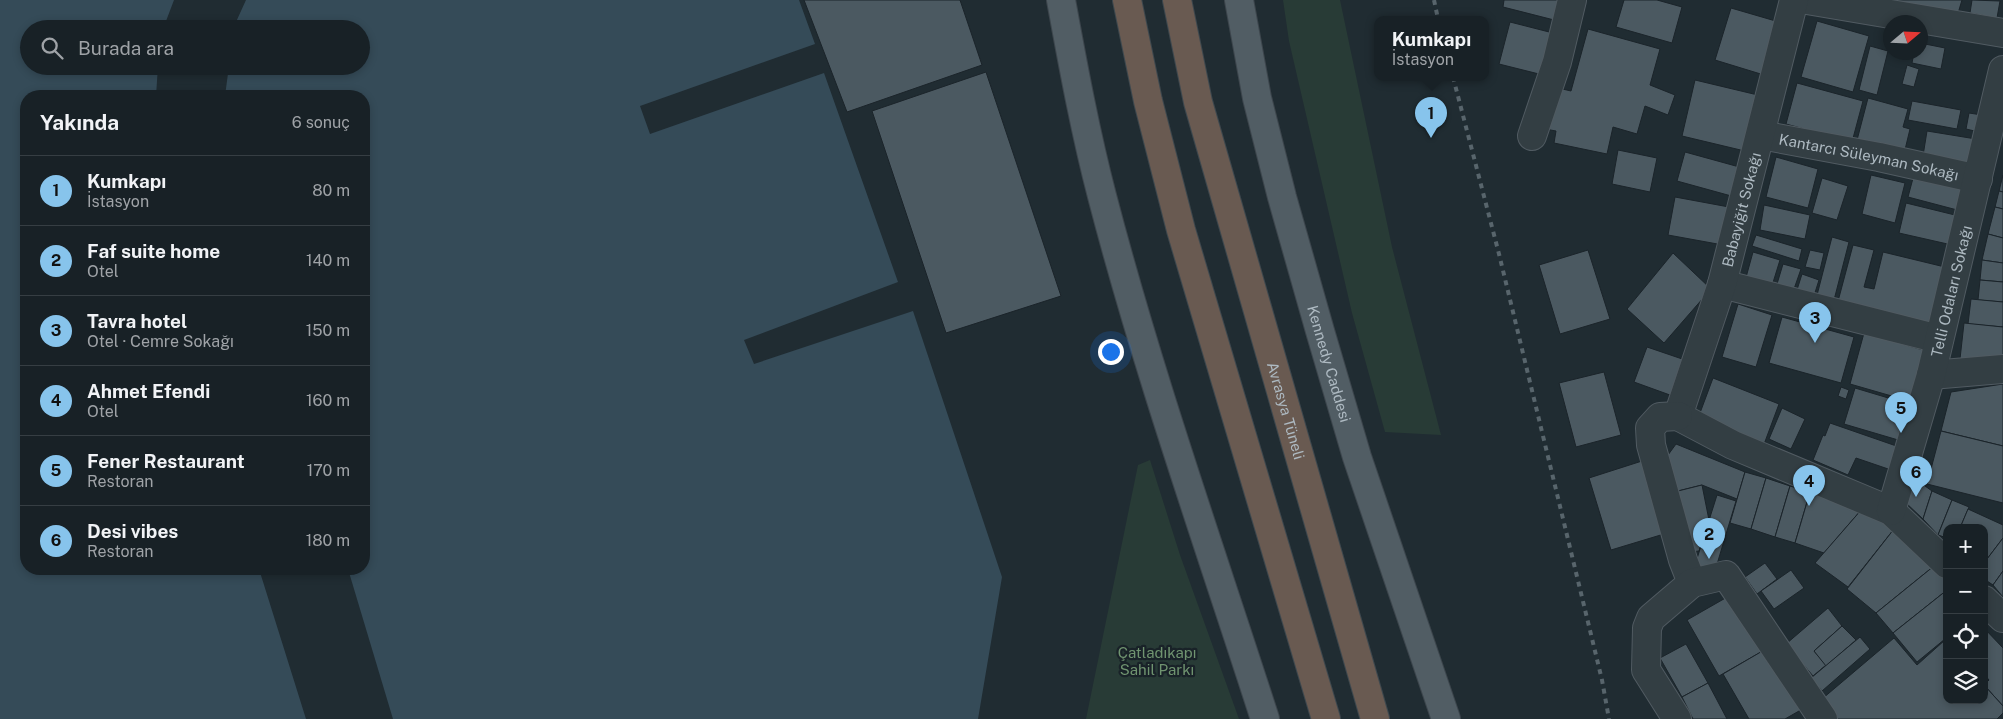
<!DOCTYPE html>
<html lang="tr">
<meta charset="utf-8">
<style>
:root{--surface:#182126;--page:#21292e;--text:#f1f3f6;--muted:#9fa3a7;--line:#363e43;--accent:#87c4ec}
body{margin:0;font-family:"Public Sans",sans-serif;background:var(--page);color:var(--text)}
.controls{position:absolute;right:15px;bottom:15px;display:grid;overflow:hidden;border-radius:10px;box-shadow:0 2px 8px #0003}
.controls button{width:45px;height:45px;display:grid;place-items:center;padding:0;border:0;border-bottom:1px solid var(--line);background:var(--surface);color:var(--text);font:25px sans-serif}
.compass{position:absolute;left:1883px;top:15px;width:45px;height:45px;border-radius:50%;background:var(--surface);box-shadow:0 2px 8px #0003;rotate:71deg}
.you{position:absolute;left:1110px;top:351px;width:18px;height:18px;margin:-12px;border:4px solid #fff;border-radius:50%;background:#1a73e8;box-shadow:0 0 0 8px #1a73e833}
.badge{display:grid;place-items:center;width:32px;height:32px;border-radius:50%;background:var(--accent);color:#111;font-size:16px;font-weight:700}
.pin{position:absolute;translate:-50% -41px;filter:drop-shadow(0 1px 2px #0008)}
.pin::after{content:'';position:absolute;top:26px;width:18px;height:15px;background:inherit;clip-path:polygon(0 0,100% 0,50% 100%)}
.popup{position:absolute;left:1374px;top:16px;width:115px;height:65px;box-sizing:border-box;display:grid;place-content:center;border-radius:10px;background:var(--surface);filter:drop-shadow(0 1px 4px #0005);font-size:16px;white-space:nowrap;color:var(--muted)}
.popup b{font-size:19px;color:var(--text)}
.popup::after{content:'';position:absolute;left:50%;top:100%;margin-left:-10px;border:10px solid transparent;border-top-color:var(--surface)}
.list{margin:0;padding:0;list-style:none}
h2{display:flex;justify-content:space-between;align-items:center;height:65px;margin:0;padding:0 20px;font-size:21px}
h2 small{font-size:16px;font-weight:400;color:var(--muted)}
.list li{display:grid;grid-template-columns:32px 1fr auto;gap:15px;align-items:center;box-sizing:border-box;height:70px;padding:0 20px;border-top:1px solid var(--line)}
.list b{display:block;font-size:19px;white-space:nowrap}
.list p{margin:0;font-size:16px;white-space:nowrap;color:var(--muted)}
.list em{font-size:16px;font-style:normal;color:var(--muted)}
.icon{flex:none;width:28px;height:28px;fill:none;stroke:currentColor;stroke-width:2;stroke-linecap:round;stroke-linejoin:round}
.map{position:relative;flex:none;width:2003px;height:719px;overflow:hidden}
.search{position:absolute;background:var(--surface);box-shadow:0 2px 8px #0003;left:20px;top:20px;width:350px;height:55px;display:flex;align-items:center;gap:12px;box-sizing:border-box;padding:0 18px;border-radius:28px;color:var(--muted);font-size:19px}
.panel{position:absolute;background:var(--surface);box-shadow:0 2px 8px #0003;left:20px;top:90px;width:350px;height:485px;border-radius:20px}
.map>svg:first-child{display:block}
.green{fill:#283b36}
.water{fill:#354b58}
.building{fill:#4b5961;stroke:#1b242a}
.lines{fill:none;stroke-linecap:round;stroke-linejoin:round}
.street-casing{stroke:#515b62;stroke-width:30}
.primary-casing{stroke:#3d464d;stroke-width:30}
.highway-casing{stroke:#3e484e;stroke-width:30}
.street{stroke:#333e43;stroke-width:28}
.primary{stroke:#515d64;stroke-width:28}
.highway{stroke:#695a51;stroke-width:28}
.rail{stroke:#58656c;stroke-width:4;stroke-dasharray:5 5;stroke-linecap:butt}
.labels{text-anchor:middle;dominant-baseline:central;stroke-width:4.5;stroke-linejoin:round;paint-order:stroke}
.street-label{font-size:15px;fill:#adb9c1;stroke:#192228}
.park-label{font-size:15px;fill:#709470;stroke:#192228}
</style>
<div class="map">
<svg width="2003" height="719" viewBox="0 0 2003 719">
<rect width="100%" height="100%" fill="#202c32"/>
<g class="green">
<path d="M1283,0h57l52,247 49,188 -56,-3 -33,-119 -63,-272z"/>
<path d="M1150,460l30,95 59,164h-153l52,-254z"/>
</g>
<g class="water">
<path d="M0,0h174l-11,29h-134v37h129l-2,30h-130v473h233l47,150h-306z"/>
<path d="M246,0h553l16,44 -175,62 10,28 174,-61 74,209 -154,58 10,24 159,-53 89,266 -24,142h-585l-45,-150h16v-473h-139l4,-30h132v-37h-126l1,-7z"/>
</g>
<g class="building">
<path d="M804,0h156l22,65 -135,47z"/>
<path d="M1504,0h59l-5,21 -55,-14z"/>
<path d="M1624,0h33l25,7 -10,36 -56,-16z"/>
<path d="M1886,0h76l-6,20z"/>
<path d="M1972,0l28,1 -3,17 -27,-5z"/>
<path d="M1731,8l48,14 -15,53 -49,-15z"/>
<path d="M1817,21l52,15 -16,56 -52,-15z"/>
<path d="M1510,22l47,12 -10,42 -48,-12z"/>
<path d="M1588,29l72,20 -10,36 25,10 -7,20 -23,-9 -8,28 -24,-7 -6,27 -53,-11 2,-12 -11,-2 9,-42 17,4z"/>
<path d="M1920,43l25,5 -4,21 -29,-6 2,-11h6z"/>
<path d="M1870,46l18,5 -11,44 -18,-5z"/>
<path d="M1907,65l12,4 -5,18 -12,-3z"/>
<path d="M986,72l75,224 -115,37 -74,-222z"/>
<path d="M1695,80l67,16 -13,56 -67,-16z"/>
<path d="M1797,83l66,18 -11,41 -66,-18z"/>
<path d="M1868,98l40,11 -5,18 7,2 -7,29 -47,-14z"/>
<path d="M1912,101l49,9 -4,19 -49,-9z"/>
<path d="M1969,113l13,2 -3,17 -13,-3z"/>
<path d="M1927,131l49,8 -5,31 -49,-8z"/>
<path d="M1618,150l39,8 -7,34 -38,-8z"/>
<path d="M1685,152l58,16 -8,29 -58,-16z"/>
<path d="M1776,157l42,12 -10,39 -42,-11z"/>
<path d="M1916,167l53,15 -8,29 -53,-14z"/>
<path d="M1871,175l34,8 -10,40 -33,-9z"/>
<path d="M2003,175v17l-4,-1z"/>
<path d="M1822,178l26,8 -11,34 -25,-7z"/>
<path d="M1999,191l4,1v17l-8,-2z"/>
<path d="M1675,197l54,10 -6,38 -55,-10z"/>
<path d="M1906,203l53,13 -7,29 -53,-12z"/>
<path d="M1764,205l46,10 -5,24 -45,-9z"/>
<path d="M1995,207l8,2v29l-15,-4z"/>
<path d="M1988,234l15,4v25l-21,-3z"/>
<path d="M1756,235l46,14 -3,12 -47,-15z"/>
<path d="M1832,237l17,5 -16,62 -17,-5z"/>
<path d="M1853,245l21,5 -10,37 10,2 9,-37 66,16 -13,62 -99,-25z"/>
<path d="M1588,250l22,69 -50,15 -21,-69z"/>
<path d="M1810,250l14,3 -4,17 -15,-3z"/>
<path d="M1753,252l27,8 -9,29 -26,-8z"/>
<path d="M1673,253l38,36 -47,54 -37,-34z"/>
<path d="M1982,260l21,3v19l-23,-2z"/>
<path d="M1783,264l18,5 -7,20 -17,-5z"/>
<path d="M1802,274l17,6 -6,19 -17,-6z"/>
<path d="M1980,280l23,2v20l-25,-2z"/>
<path d="M1971,299l32,3v25l-35,-3z"/>
<path d="M1738,304l34,11 -16,52 -34,-10z"/>
<path d="M1782,317l72,20 -13,46 -72,-20z"/>
<path d="M1964,323l39,4v36l-44,5z"/>
<path d="M1864,333l66,19 -14,51 -66,-19z"/>
<path d="M1647,347l47,16 -13,36 -47,-17z"/>
<path d="M1604,372l17,63 -45,12 -17,-64z"/>
<path d="M1713,378l66,26 -16,43 -66,-26z"/>
<path d="M2003,384v62l-62,-15 10,-39z"/>
<path d="M1841,387l8,3 -3,9 -8,-3z"/>
<path d="M1855,388l60,18 -10,36 -61,-18z"/>
<path d="M1782,408l23,11 -14,30 -22,-10z"/>
<path d="M1830,423l75,26 -8,23 -41,-14 -8,17 -35,-15 10,-25 2,1z"/>
<path d="M1941,431l62,15v57l-76,-19z"/>
<path d="M1676,444l69,28 -8,27 -35,-14 -28,7 -9,-29 3,-8z"/>
<path d="M1642,461l22,73 -53,16 -22,-72z"/>
<path d="M1745,472l21,6 -15,51 -21,-6z"/>
<path d="M1766,478l24,8 -15,51 -24,-8z"/>
<path d="M1914,478l18,13 -9,28 -18,-17z"/>
<path d="M1702,485l7,35 -10,31 -9,1 -16,-60z"/>
<path d="M1790,486l20,6 -15,51 -20,-6z"/>
<path d="M1932,491l20,9 -14,35 -15,-16z"/>
<path d="M1810,492l52,17 -38,44 -29,-10z"/>
<path d="M1717,495l19,6 -21,70 -20,-6z"/>
<path d="M1952,500l17,7 -9,21h-13v10l-9,-3z"/>
<path d="M1862,509l32,20 -46,58 -33,-24z"/>
<path d="M1968,509l35,16v13l-19,25v-35h-24z"/>
<path d="M1894,529l40,37 -58,47 -29,-24z"/>
<path d="M2003,538v33l-10,14 -9,-6v-16z"/>
<path d="M1765,563l12,16 -20,15 -12,-17z"/>
<path d="M1934,566l13,15v9l-54,43 -17,-20z"/>
<path d="M1791,570l13,18 -30,21 -13,-18z"/>
<path d="M2003,571v26l-10,-12z"/>
<path d="M1947,590v51l-2,-2 -28,23 -24,-29z"/>
<path d="M1729,596l32,56 -42,24 -32,-56z"/>
<path d="M1828,608l14,18 -28,25 12,14 -13,11 -27,-32z"/>
<path d="M1842,626l14,14 -30,26 -12,-15z"/>
<path d="M1984,628l19,20v58l-19,-21 5,-5 -5,-6z"/>
<path d="M1860,637l10,12 -48,42 -11,-13z"/>
<path d="M1894,638l23,27 28,-25 2,2v58h37v-15l19,21v7l-6,6h-160l-15,-20z"/>
<path d="M1686,644l22,39 -26,14 -22,-39z"/>
<path d="M1771,646l35,61 -21,12h-36l-26,-45z"/>
<path d="M1708,683l19,36h-34l-11,-22z"/>
</g>
<g class="lines">
<defs>
<g id="street">
<path d="M1807,0l196,33"/>
<path id="s1" d="M1761,135l118,22 99,22"/>
<path d="M1532,136l25,-74 15,-62"/>
<path d="M1722,284l217,55"/>
<path d="M1931,375l72,-6"/>
<path id="s2" d="M1678,416l44,-132 72,-284"/>
<path d="M1678,416l55,29 158,66 56,53"/>
<path d="M1678,416l-18,1 -10,11 1,17 32,115 9,23"/>
<path id="s3" d="M1891,511l40,-136 72,-305"/>
<path d="M1984,600l19,18"/>
<path d="M1677,719l-31,-49 1,-42 4,-10 41,-35 34,-8 97,144"/>
</g>
<g id="primary">
<path d="M1061,0c12,65 24,131 41,196 46,177 107,349 163,523"/>
<path id="s4" d="M1239,0l18,98 25,99 38,134 37,126 89,262"/>
</g>
<g id="highway">
<path d="M1127,0l21,101 33,129 145,489"/>
<path id="s5" d="M1177,0l21,102 177,617"/>
</g>
</defs>
<use href="#street" class="street-casing"/>
<use href="#primary" class="primary-casing"/>
<use href="#highway" class="highway-casing"/>
<use href="#street" class="street"/>
<use href="#primary" class="primary"/>
<use href="#highway" class="highway"/>
<g class="rail">
<path d="M1434,0l4,19"/>
<path d="M1453,77l46,177 103,426 7,39"/>
</g>
</g>
<g class="labels">
<g class="street-label">
<text stroke="none"><textPath href="#s1" startOffset="110">Kantarcı Süleyman Sokağı</textPath></text>
<text stroke="none"><textPath href="#s2" startOffset="216">Babayiğit Sokağı</textPath></text>
<text stroke="none"><textPath href="#s3" startOffset="228">Telli Odaları Sokağı</textPath></text>
<text stroke="none"><textPath href="#s4" startOffset="375">Kennedy Caddesi</textPath></text>
<text stroke="none"><textPath href="#s5" startOffset="425">Avrasya Tüneli</textPath></text>
</g>
<g class="park-label">
<text x="1157" y="652">Çatladıkapı<tspan x="1157" dy="17">Sahil Parkı</tspan></text>
</g>
</g>
</svg>
<div class="controls">
<button>+</button>
<button>−</button>
<button><svg class="icon" aria-label="locate" viewBox="0 0 24 24"><circle cx="12" cy="12" r="6"/><path d="M12 2v4M12 18v4M2 12h4M18 12h4"/></svg></button>
<button><svg class="icon" aria-label="layers" viewBox="0 0 24 24"><path d="M12 4l9 5-9 5-9-5zM3 14l9 5 9-5"/></svg></button>
</div>
<svg class="compass" viewBox="-18 -18 36 36"><path d="M0-13l5 13h-10z" fill="#e53935"/><path d="M0 13l5-13h-10z" fill="#9fa3a7"/></svg>
<div class="you"></div>
<div class="pin badge" style="left:1431px;top:138px">1</div>
<div class="popup"><b>Kumkapı</b>İstasyon</div>
<div class="pin badge" style="left:1709px;top:559px">2</div>
<div class="pin badge" style="left:1815px;top:343px">3</div>
<div class="pin badge" style="left:1809px;top:506px">4</div>
<div class="pin badge" style="left:1901px;top:433px">5</div>
<div class="pin badge" style="left:1916px;top:497px">6</div>
<div class="search"><svg class="icon" aria-label="search" viewBox="0 0 24 24"><circle cx="10" cy="10" r="6"/><path d="M15 15l6 6"/></svg>Burada ara</div>
<section class="panel">
<h2>Yakında<small>6 sonuç</small></h2>
<ul class="list">
<li><span class="badge">1</span><div><b>Kumkapı</b><p>İstasyon</p></div><em>80 m</em></li>
<li><span class="badge">2</span><div><b>Faf suite home</b><p>Otel</p></div><em>140 m</em></li>
<li><span class="badge">3</span><div><b>Tavra hotel</b><p>Otel · Cemre Sokağı</p></div><em>150 m</em></li>
<li><span class="badge">4</span><div><b>Ahmet Efendi</b><p>Otel</p></div><em>160 m</em></li>
<li><span class="badge">5</span><div><b>Fener Restaurant</b><p>Restoran</p></div><em>170 m</em></li>
<li><span class="badge">6</span><div><b>Desi vibes</b><p>Restoran</p></div><em>180 m</em></li>
</ul>
</section>
</div>
